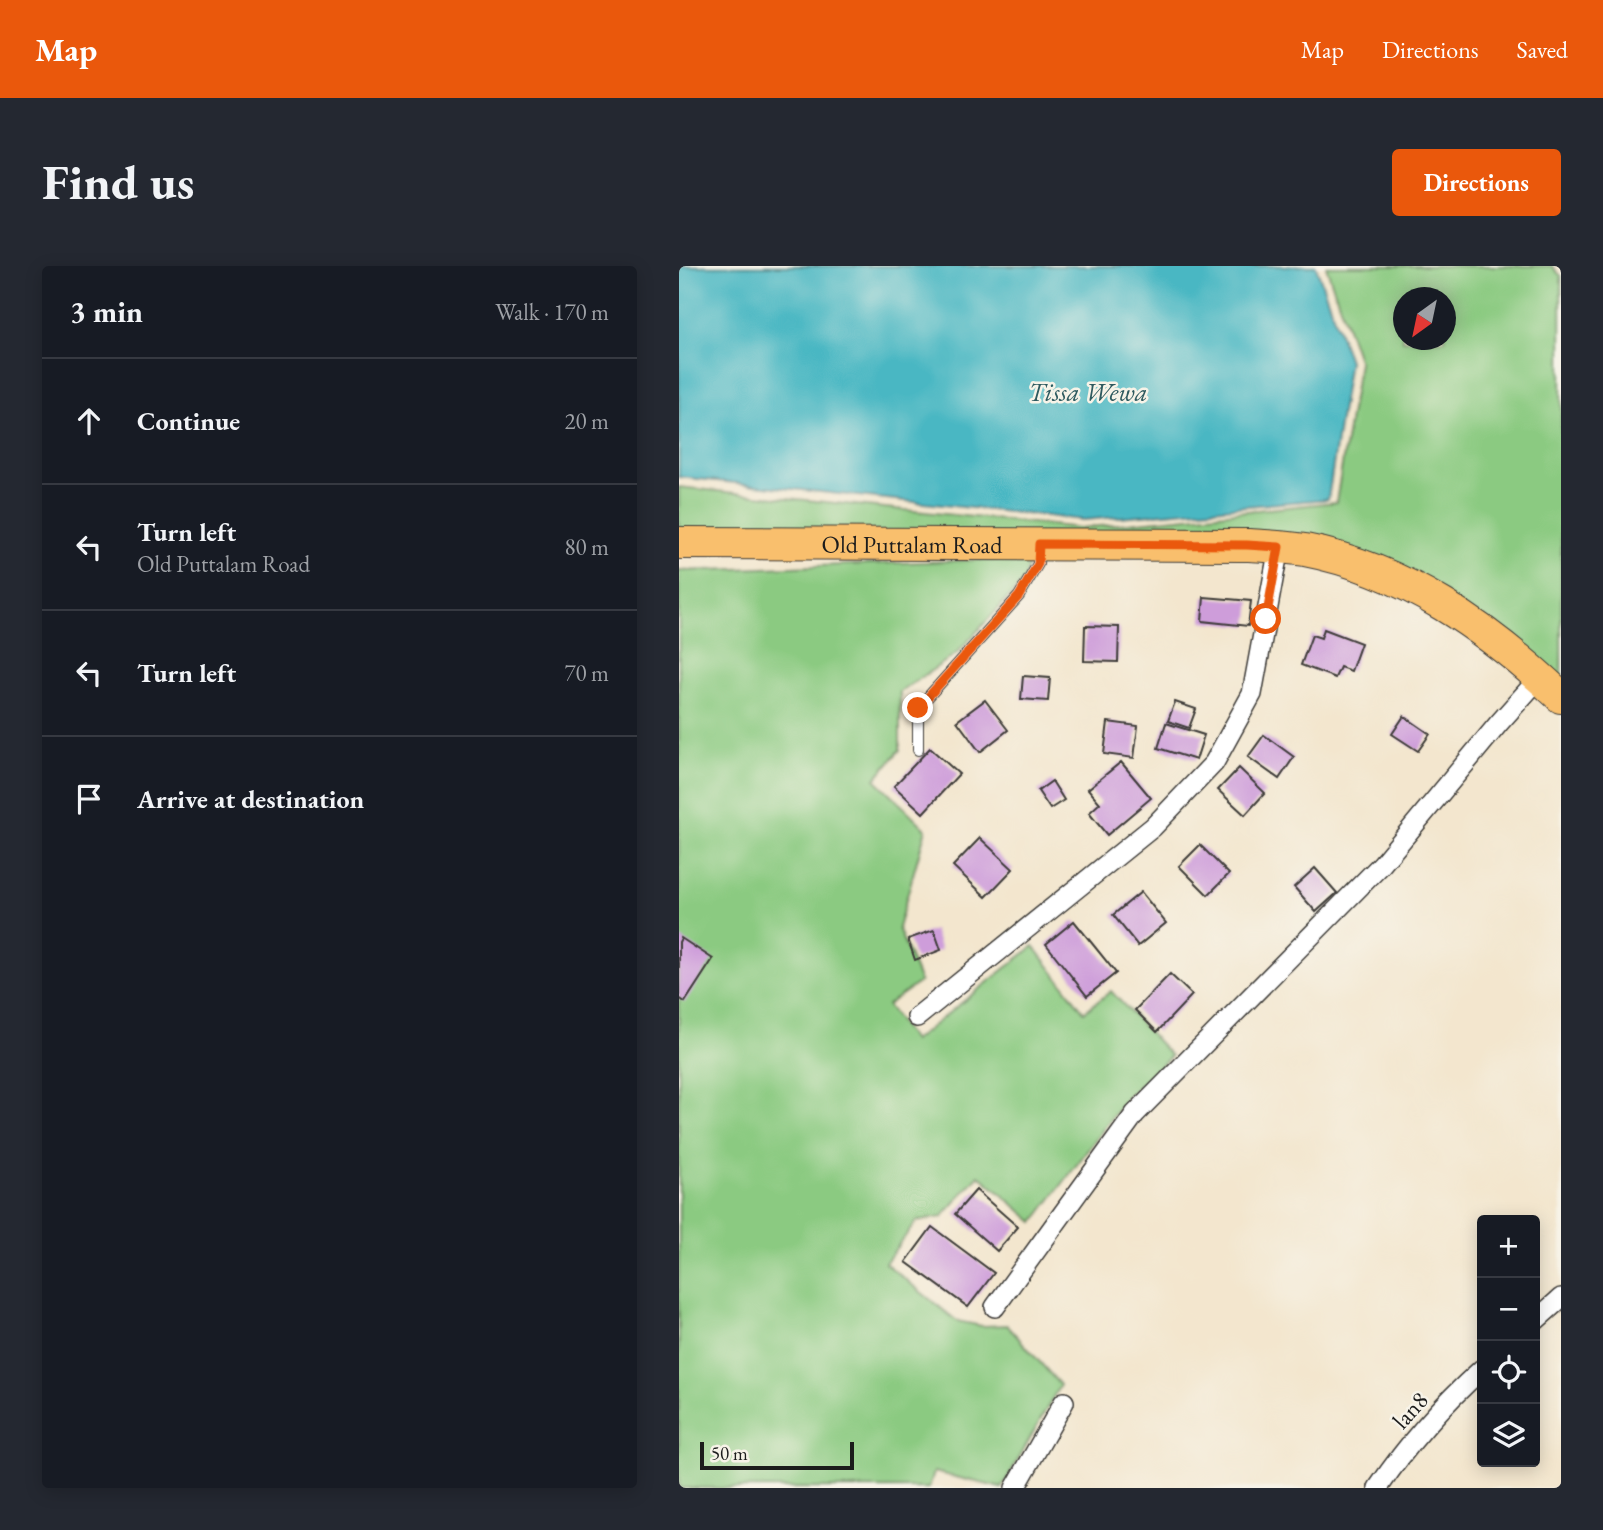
<!DOCTYPE html>
<meta charset="utf-8">
<style>
:root{--surface:#171b24;--page:#242831;--text:#f1f3f6;--muted:#9ea1a6;--line:#363941;--accent:#ea580c}
body{margin:0;font-family:"EB Garamond",serif;background:var(--page);color:var(--text)}
.controls{position:absolute;right:21px;bottom:21px;display:grid;overflow:hidden;border-radius:7px;box-shadow:0 4px 18px #0003}
.controls button{width:63px;height:63px;display:grid;place-items:center;padding:0;border:0;border-bottom:2px solid var(--line);background:var(--surface);color:var(--text);font:35px sans-serif}
.compass{position:absolute;left:714px;top:21px;width:63px;height:63px;border-radius:50%;background:var(--surface);box-shadow:0 4px 18px #0003;rotate:213deg}
.scale{position:absolute;left:21px;bottom:18px;width:154px;box-sizing:border-box;padding-left:7px;border:4px solid #1c1c1c;border-top:0;font-size:19px;line-height:24px;white-space:nowrap;color:#1c1c1c;-webkit-text-stroke:5px #f7f3e8;paint-order:stroke}
.stop{position:absolute;width:21px;height:21px;margin:-16px;border:5px solid #ea580c;border-radius:50%;background:#fff}
.stop.end{background:#ea580c;border-color:#fff;box-shadow:0 2px 7px #0008}
.list{margin:0;padding:0;list-style:none}
h2{display:flex;justify-content:space-between;align-items:center;height:91px;margin:0;padding:0 28px;font-size:30px}
h2 small{font-size:23px;font-weight:400;color:var(--muted)}
.list li{display:grid;grid-template-columns:46px 1fr auto;gap:21px;align-items:center;box-sizing:border-box;height:126px;padding:0 28px;border-top:2px solid var(--line)}
.list b{display:block;font-size:26px;white-space:nowrap}
.list p{margin:0;font-size:23px;white-space:nowrap;color:var(--muted)}
.list em{font-size:23px;font-style:normal;color:var(--muted)}
.icon{flex:none;width:38px;height:38px;fill:none;stroke:currentColor;stroke-width:2;stroke-linecap:round;stroke-linejoin:round}
.map{position:relative;flex:none;width:882px;height:1222px;overflow:hidden;border-radius:7px}
header{display:flex;align-items:center;gap:42px;box-sizing:border-box;height:98px;padding:0 35px;background:var(--accent);color:#fff}
header strong{font-size:33px}
nav{display:flex;gap:38px;margin-inline-start:auto;font-size:24px}
.intro{display:flex;align-items:center;justify-content:space-between;box-sizing:border-box;height:168px;padding:0 42px}
h1{margin:0;font-size:49px}
.button{padding:18px 32px;border-radius:7px;background:var(--accent);color:#fff;font-size:24px;font-weight:700}
main{display:flex;gap:42px;padding:0 42px}
aside{flex:1;background:var(--surface);border-radius:7px;box-shadow:0 4px 18px #0003}
.map>svg:first-child{display:block}
.green{fill:#8bca81;stroke:#54734e;stroke-width:2;fill-rule:evenodd}
.water{fill:#49b7c3;stroke:#326a70;stroke-width:2}
.building{fill:#ce9dda}
.lines{fill:none;stroke-linecap:round;stroke-linejoin:round}
.service-casing{stroke:#3c3a37;stroke-width:12}
.minor-casing{stroke:#3c3a37;stroke-width:22}
.primary-casing{stroke:#3c3a37;stroke-width:34}
.service{stroke:#fff;stroke-width:10}
.minor{stroke:#fff;stroke-width:19}
.primary{stroke:#f9bf6d;stroke-width:32}
.route{stroke:#ea580c;stroke-width:9}
.labels{text-anchor:middle;dominant-baseline:central;stroke-width:5;stroke-linejoin:round;paint-order:stroke}
.street-label{font-size:24px;fill:#1c1c1c;stroke:#f7f3e8}
.water-label{font-size:26px;font-style:italic;fill:#2e5a5f;stroke:#f7f3e8}
</style>
<header>
<strong>Map</strong>
<nav><a>Map</a><a>Directions</a><a>Saved</a></nav>
</header>
<div class="intro"><h1>Find us</h1><a class="button">Directions</a></div>
<main>
<aside>
<h2>3 min<small>Walk · 170 m</small></h2>
<ul class="list">
<li><svg class="icon" aria-label="ahead" viewBox="0 0 24 24"><path d="M12 20V5M6 11l6-6 6 6"/></svg><div><b>Continue</b></div><em>20 m</em></li>
<li><svg class="icon" aria-label="left" viewBox="0 0 24 24"><path d="M17 20v-9H6M10 6l-5 5 5 5"/></svg><div><b>Turn left</b><p>Old Puttalam Road</p></div><em>80 m</em></li>
<li><svg class="icon" aria-label="left" viewBox="0 0 24 24"><path d="M17 20v-9H6M10 6l-5 5 5 5"/></svg><div><b>Turn left</b></div><em>70 m</em></li>
<li><svg class="icon" aria-label="arrive" viewBox="0 0 24 24"><path d="M6 21V4h12l-3 4 3 4H6"/></svg><div><b>Arrive at destination</b></div></li>
</ul>
</aside>
<div class="map">
<svg width="882" height="1222" viewBox="0 0 882 1222">
<rect width="100%" height="100%" fill="#f7f3e8"/>
<filter id="ink" filterUnits="userSpaceOnUse"><feTurbulence type="fractalNoise" baseFrequency=".0143" numOctaves="2"/><feDisplacementMap in="SourceGraphic" scale="14" xChannelSelector="R" yChannelSelector="G"/><feConvolveMatrix kernelMatrix="1 2 1 2 8 2 1 2 1" color-interpolation-filters="sRGB"/></filter>
<filter id="wash" filterUnits="userSpaceOnUse"><feTurbulence type="fractalNoise" baseFrequency=".00686" numOctaves="4" result="noise"/><feDisplacementMap in="SourceGraphic" scale="28" xChannelSelector="R" yChannelSelector="G"/><feGaussianBlur stdDeviation="1.57" result="paint"/><feColorMatrix in="noise" values="0 0 0 0 0 0 0 0 0 0 0 0 0 0 0 0 0 1.4 0 .05"/><feComposite in="paint" operator="in"/></filter>
<g filter="url(#wash)">
<rect width="100%" height="100%" fill="#f3e6ce"/>
<g class="green">
<path d="M647,0h226l9,10v404l-193,-121 -689,-30v-42l401,41 256,-26 23,-140zM724,32h42v42h-42z"/>
<path d="M351,292l-7,24 -67,72 -56,38v58l-25,29 51,50 -28,99 22,54 -33,23 26,36 121,-95 50,66 27,-21 60,65 -43,40 -94,126 -55,-47 -37,42 -25,4 -32,42 72,58 25,5 25,-1 53,60 -58,103 -68,-16 -5,16h-250v-917z"/>
</g>
<path class="water" d="M0,0h637l33,95 -21,138 -245,21 -404,-43z"/>
<g id="blocks">
<g class="building">
<path d="M525,331l47,4 -3,25 -46,-5z"/>
<path d="M406,360l34,1 -1,35 -34,-1z"/>
<path d="M645,363l37,14 -10,28 -11,-4 -5,11 -34,-13 11,-30 9,3z"/>
<path d="M344,410l27,2 -2,23 -27,-2z"/>
<path d="M306,434l23,30 -28,22 -23,-31z"/>
<path d="M496,436l21,7 -7,19 -21,-7z"/>
<path d="M725,450l26,18 -12,17 -26,-17z"/>
<path d="M429,456l30,4 -4,32 -30,-4z"/>
<path d="M487,457l38,12 -8,25 -38,-12z"/>
<path d="M585,469l30,22 -15,22 -31,-22z"/>
<path d="M251,482l29,26 -36,39 -29,-27z"/>
<path d="M442,496l30,36 -44,37 -18,-22 11,-10 -12,-14z"/>
<path d="M560,502l26,25 -20,22 -27,-25z"/>
<path d="M373,515l12,19 -14,9 -12,-18z"/>
<path d="M301,572l33,31 -27,28 -33,-31z"/>
<path d="M521,579l29,29 -21,21 -29,-29z"/>
<path d="M636,602l22,25 -21,19 -22,-25z"/>
<path d="M462,626l25,31 -28,23 -25,-31z"/>
<path d="M395,655l42,52 -29,23 -41,-52z"/>
<path d="M255,664l7,20 -26,10 -7,-21z"/>
<path d="M2,672l32,21 -28,43 -6,-4v-56z"/>
<path d="M491,708l22,21 -35,37 -22,-22z"/>
<path d="M297,924l42,37 -21,24 -42,-37z"/>
<path d="M253,961l62,46 -26,34 -62,-45z"/>
</g>
</g>
</g>
<g filter="url(#ink)">
<use href="#blocks" fill-opacity="0" stroke="#3c3a37" stroke-width="2"/>
<g class="lines">
<defs>
<path id="service" d="M239,484v-42l101,-112 19,-32 1,-16"/>
<g id="minor">
<path d="M238,751l236,-190 61,-64 38,-69 27,-147"/>
<path d="M316,1041l140,-193 246,-249 118,-142 41,-46"/>
<path d="M856,1055l26,-23"/>
<path d="M336,1222l49,-86"/>
<path d="M699,1222c29,-43 66,-85 104,-119"/>
</g>
<g id="primary">
<path id="s1" d="M0,277l568,2c19,1 39,2 58,5 100,19 184,79 256,147"/>
</g>
</defs>
<use href="#service" class="service-casing"/>
<use href="#minor" class="minor-casing"/>
<use href="#primary" class="primary-casing"/>
<use href="#service" class="service"/>
<use href="#minor" class="minor"/>
<use href="#primary" class="primary"/>
</g>
</g>
<g class="lines" filter="url(#ink)">
<path class="route" d="M239,442l101,-112 19,-32 1,-20 208,1 32,2 -13,72"/>
</g>
<g class="labels">
<g class="street-label">
<text stroke="none"><textPath href="#s1" startOffset="233">Old Puttalam Road</textPath></text>
<text transform="translate(731 1144) rotate(-48)">lan8</text>
</g>
<g class="water-label">
<text x="409" y="126">Tissa Wewa</text>
</g>
</g>
</svg>
<div class="controls">
<button>+</button>
<button>−</button>
<button><svg class="icon" aria-label="locate" viewBox="0 0 24 24"><circle cx="12" cy="12" r="6"/><path d="M12 2v4M12 18v4M2 12h4M18 12h4"/></svg></button>
<button><svg class="icon" aria-label="layers" viewBox="0 0 24 24"><path d="M12 4l9 5-9 5-9-5zM3 14l9 5 9-5"/></svg></button>
</div>
<svg class="compass" viewBox="-18 -18 36 36"><path d="M0-13l5 13h-10z" fill="#e53935"/><path d="M0 13l5-13h-10z" fill="#9ea1a6"/></svg>
<div class="scale">50 m</div>
<div class="stop" style="left:587px;top:353px"></div>
<div class="stop end" style="left:239px;top:442px"></div>
</div>
</main>
